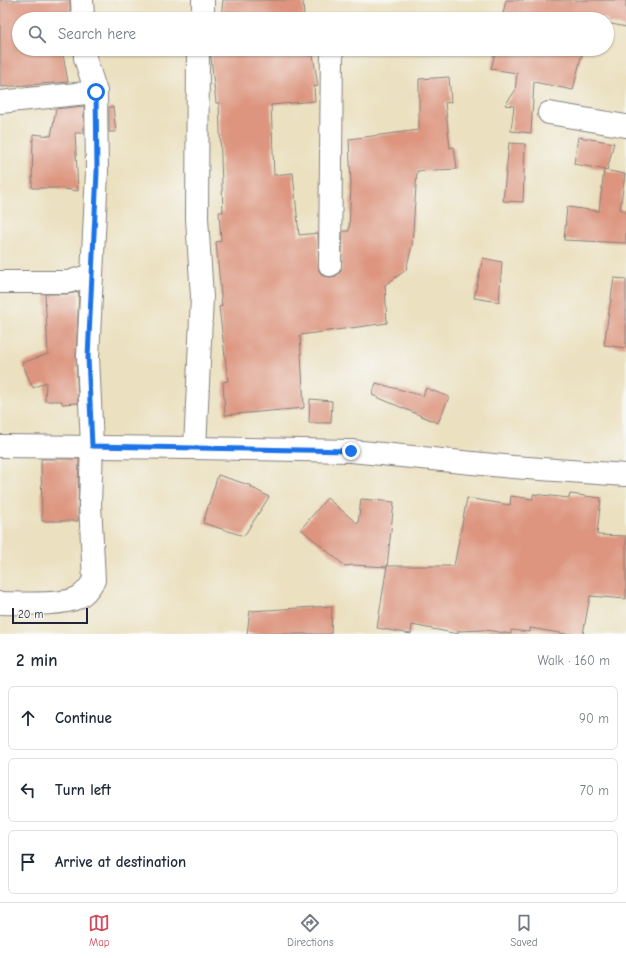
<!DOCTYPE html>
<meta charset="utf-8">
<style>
:root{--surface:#fff;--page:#f2f2f3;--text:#1f2937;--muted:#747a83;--line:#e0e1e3;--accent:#d1495b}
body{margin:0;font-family:"Comic Neue",sans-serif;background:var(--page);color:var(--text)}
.scale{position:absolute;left:12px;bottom:10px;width:76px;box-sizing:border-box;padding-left:4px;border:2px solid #22223b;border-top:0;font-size:11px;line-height:14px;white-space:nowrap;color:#22223b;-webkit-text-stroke:3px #f6f6f2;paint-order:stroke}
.stop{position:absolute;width:12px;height:12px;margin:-9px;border:3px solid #1a73e8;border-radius:50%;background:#fff}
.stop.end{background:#1a73e8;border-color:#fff;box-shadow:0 1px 4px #0008}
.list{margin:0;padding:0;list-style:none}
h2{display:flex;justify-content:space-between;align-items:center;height:52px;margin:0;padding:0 16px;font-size:17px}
h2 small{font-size:13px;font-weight:400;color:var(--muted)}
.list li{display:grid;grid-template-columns:26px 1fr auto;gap:12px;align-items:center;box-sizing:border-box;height:64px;margin:0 8px 8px;padding:0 8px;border:1px solid var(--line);border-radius:6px}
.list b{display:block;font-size:15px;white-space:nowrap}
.list em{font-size:13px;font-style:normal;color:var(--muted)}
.icon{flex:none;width:22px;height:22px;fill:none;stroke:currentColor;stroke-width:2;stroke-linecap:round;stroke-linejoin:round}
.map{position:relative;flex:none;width:626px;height:634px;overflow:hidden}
.search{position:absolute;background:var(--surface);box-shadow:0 1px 3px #0004;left:12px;right:12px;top:12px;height:44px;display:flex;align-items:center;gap:10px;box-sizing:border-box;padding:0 14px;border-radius:22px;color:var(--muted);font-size:15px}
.sheet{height:268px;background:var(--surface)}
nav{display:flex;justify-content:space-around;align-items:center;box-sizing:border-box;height:56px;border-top:1px solid var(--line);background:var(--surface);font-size:11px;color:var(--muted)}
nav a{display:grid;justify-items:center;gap:2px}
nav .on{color:var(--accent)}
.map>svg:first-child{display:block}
.building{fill:#dd957f}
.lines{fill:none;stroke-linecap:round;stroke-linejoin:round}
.minor-casing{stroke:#86817d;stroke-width:24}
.minor{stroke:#fff;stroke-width:22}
.route{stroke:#1a73e8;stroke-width:5}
</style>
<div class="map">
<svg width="626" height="634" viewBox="0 0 626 634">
<rect width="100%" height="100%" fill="#f6f6f2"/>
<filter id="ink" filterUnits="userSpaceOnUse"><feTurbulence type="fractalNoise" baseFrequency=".025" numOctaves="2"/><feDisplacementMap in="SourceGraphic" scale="8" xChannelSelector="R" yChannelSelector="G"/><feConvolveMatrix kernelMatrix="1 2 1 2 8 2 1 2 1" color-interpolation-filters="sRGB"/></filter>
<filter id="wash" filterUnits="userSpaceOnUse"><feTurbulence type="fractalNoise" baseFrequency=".012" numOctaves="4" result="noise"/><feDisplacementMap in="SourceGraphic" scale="16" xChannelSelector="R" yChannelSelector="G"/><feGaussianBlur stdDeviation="0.9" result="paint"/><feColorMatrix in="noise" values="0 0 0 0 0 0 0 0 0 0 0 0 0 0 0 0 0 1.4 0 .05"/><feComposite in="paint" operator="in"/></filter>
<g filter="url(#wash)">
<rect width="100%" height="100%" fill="#ebe0bf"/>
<g id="blocks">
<g class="building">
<path d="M0,0h70v19h-51v30h43l6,33 -68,5z"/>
<path d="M223,0h80l1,19h-83z"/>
<path d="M506,0h120v27l-19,-4v-4h-105z"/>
<path d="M210,49h99v7l4,-1 5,31 -4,1 1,14 -44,4 3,70 19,-2 6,62 19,-2 1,38 4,5 7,1 6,-1 5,-5 2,-40h6l2,-46 -2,-46 70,-9v-51l30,-2 2,25 -6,1 5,45 4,-1 3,22 -40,2 -5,74 -6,25 -21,15 2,38 -87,12 4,73 -79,7 -2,-33 5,-1 -9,-74 3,-1 -6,-64 5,-1 -2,-29h4l-4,-109h-3z"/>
<path d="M496,49h87l-10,41 -39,-8 -3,51 -20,-2 3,-25 -9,-1 10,-14 2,-18 -26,-4z"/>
<path d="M84,106v27h-9l3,58 -21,-3h-25l1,-54 18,2 5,-27z"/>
<path d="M109,107h4l3,25h-7z"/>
<path d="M578,137l36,6 -7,27 -33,-6z"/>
<path d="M509,143l16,1 -2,58 -20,-1z"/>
<path d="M604,170l21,4 -5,35 6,2v32l-62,-3 3,-33 32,4z"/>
<path d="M483,258l19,4 -3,40 -25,-4z"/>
<path d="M614,278l12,1v69l-22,-3z"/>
<path d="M79,292l-3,64 2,47 -16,1v-3h-17l1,-19 -13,6 -11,-25 26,-9 -3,-60h23z"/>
<path d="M376,383l47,13 3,-8 23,9 -11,26 -66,-28z"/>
<path d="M310,399l22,2 -1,22h-22z"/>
<path d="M41,459h38l-1,62h-36z"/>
<path d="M218,475l34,11 -1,1 18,10 -25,39 -41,-13z"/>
<path d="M533,494l36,4 1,-4 31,4 -4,37 29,1v63l-36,-3 -7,38h-17l-36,-6v4l-19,-2v4l-25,-4 -28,1v3l-46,-9 -1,9 -34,-6 10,-62h67l13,-68 43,7 1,-9 22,3z"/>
<path d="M327,498l31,26 3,-25 33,3 -7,65 -34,-2 -8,1 -44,-37z"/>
<path d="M332,606l-1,28h-84l3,-23z"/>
</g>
</g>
</g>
<g filter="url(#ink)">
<use href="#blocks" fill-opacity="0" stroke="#86817d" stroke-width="1"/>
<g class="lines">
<defs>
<g id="minor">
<path d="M82,0l1,19"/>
<path d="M203,0v19"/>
<path d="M198,49l-1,169 5,79 -7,151 156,3 162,16 113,8"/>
<path d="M0,102l96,-10"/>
<path d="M549,113l77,13"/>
<path d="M330,265l2,-216"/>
<path d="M0,282h68l23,-7"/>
<path d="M0,446l195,2"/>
<path d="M0,603c19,0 61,3 77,-5 7,-3 13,-11 17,-18l-4,-76 2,-58 -4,-89 9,-185 -1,-80 -11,-34v-9"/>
</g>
</defs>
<use href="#minor" class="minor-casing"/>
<use href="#minor" class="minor"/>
</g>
</g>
<g class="lines" filter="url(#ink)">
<path class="route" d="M96,92l1,80 -9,185 4,89 259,5"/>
</g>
</svg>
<div class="scale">20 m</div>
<div class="stop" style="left:96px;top:92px"></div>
<div class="stop end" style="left:351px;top:451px"></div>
<div class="search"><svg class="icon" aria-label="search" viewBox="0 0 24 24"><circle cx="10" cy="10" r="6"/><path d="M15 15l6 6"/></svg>Search here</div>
</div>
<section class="sheet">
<h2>2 min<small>Walk · 160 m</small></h2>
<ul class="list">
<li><svg class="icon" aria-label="ahead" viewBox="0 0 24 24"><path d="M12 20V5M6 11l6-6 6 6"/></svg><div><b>Continue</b></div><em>90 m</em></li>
<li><svg class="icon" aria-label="left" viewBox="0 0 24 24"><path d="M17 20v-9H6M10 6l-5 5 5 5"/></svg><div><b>Turn left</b></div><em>70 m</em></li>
<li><svg class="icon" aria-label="arrive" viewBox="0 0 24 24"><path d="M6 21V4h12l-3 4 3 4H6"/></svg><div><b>Arrive at destination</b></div></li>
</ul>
</section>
<nav>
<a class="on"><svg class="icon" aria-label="map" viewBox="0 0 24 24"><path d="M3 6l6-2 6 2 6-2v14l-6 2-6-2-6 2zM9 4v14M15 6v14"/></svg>Map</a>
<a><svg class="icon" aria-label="directions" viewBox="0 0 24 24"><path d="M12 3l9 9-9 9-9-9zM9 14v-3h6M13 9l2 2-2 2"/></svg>Directions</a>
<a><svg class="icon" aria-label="saved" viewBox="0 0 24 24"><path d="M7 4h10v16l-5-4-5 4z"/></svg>Saved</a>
</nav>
